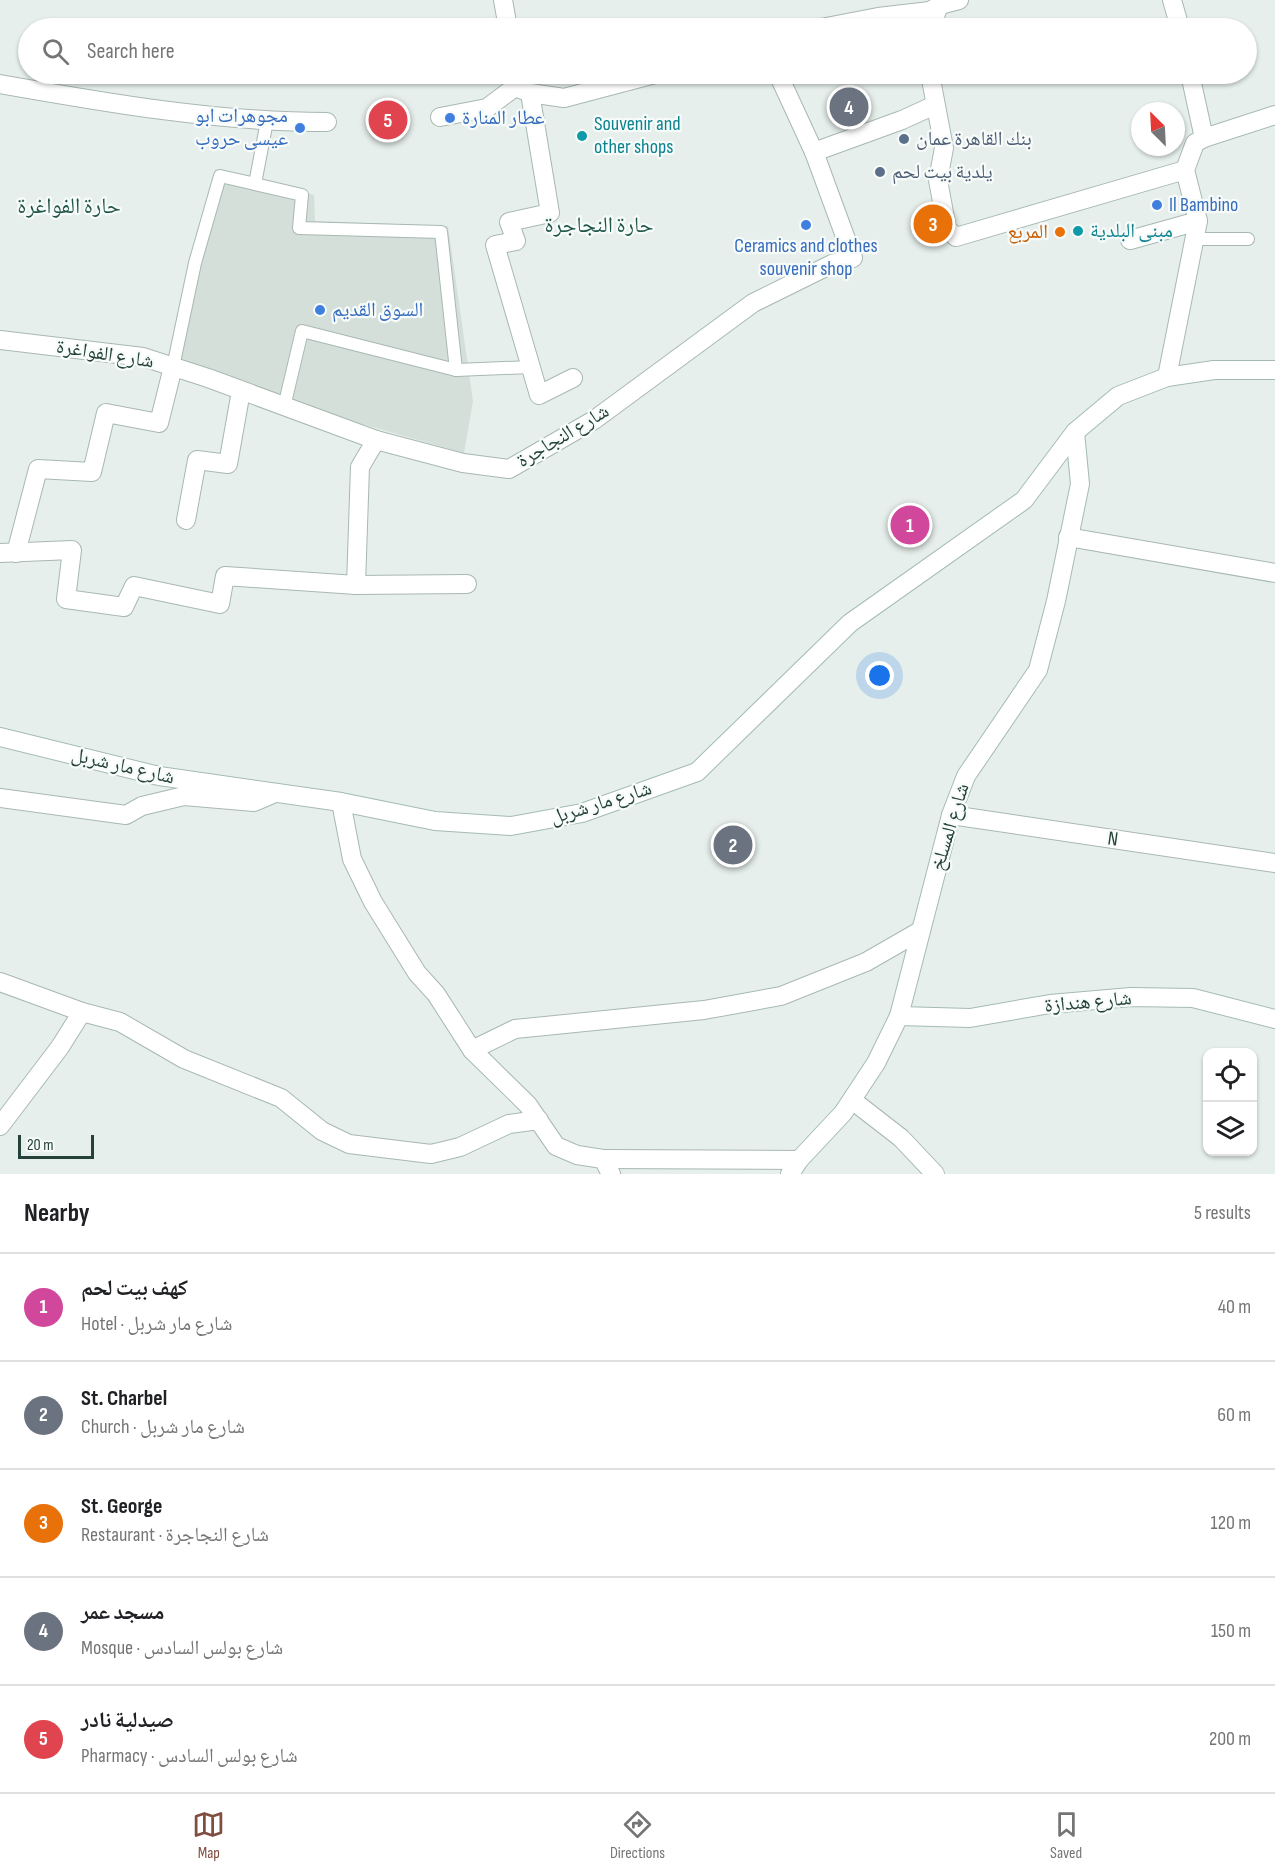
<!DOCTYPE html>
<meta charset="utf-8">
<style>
:root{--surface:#fff;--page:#f2f2f2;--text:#202124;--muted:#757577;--line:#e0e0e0;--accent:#7f4e3f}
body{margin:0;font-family:"Sofia Sans Condensed","Noto Naskh Arabic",sans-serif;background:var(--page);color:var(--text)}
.controls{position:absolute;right:18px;bottom:18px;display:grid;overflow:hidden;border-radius:12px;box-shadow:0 2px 4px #0004}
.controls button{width:54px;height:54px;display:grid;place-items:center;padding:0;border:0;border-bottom:2px solid var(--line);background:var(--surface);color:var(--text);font:30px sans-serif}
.compass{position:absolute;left:1131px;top:102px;width:54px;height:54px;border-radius:50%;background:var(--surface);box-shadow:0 2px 4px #0004;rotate:336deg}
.scale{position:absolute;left:18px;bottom:15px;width:76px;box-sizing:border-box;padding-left:6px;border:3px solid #24423a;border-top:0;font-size:16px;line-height:21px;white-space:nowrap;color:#24423a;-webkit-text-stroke:4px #f7fbf9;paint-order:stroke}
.you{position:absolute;left:880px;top:676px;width:21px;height:21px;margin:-15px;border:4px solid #fff;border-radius:50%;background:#1a73e8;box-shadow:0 0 0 9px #1a73e833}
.badge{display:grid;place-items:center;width:39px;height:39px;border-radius:50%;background:var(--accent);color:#fff;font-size:20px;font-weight:700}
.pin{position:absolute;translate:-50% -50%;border:3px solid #fff;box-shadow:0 2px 6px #0006}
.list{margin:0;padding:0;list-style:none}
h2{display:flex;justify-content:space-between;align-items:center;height:78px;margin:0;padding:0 24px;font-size:26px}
h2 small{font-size:20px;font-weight:400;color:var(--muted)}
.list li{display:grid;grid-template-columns:39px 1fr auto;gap:18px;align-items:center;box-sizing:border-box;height:108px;padding:0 24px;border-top:2px solid var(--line)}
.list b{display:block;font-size:22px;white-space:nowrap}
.list p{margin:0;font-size:20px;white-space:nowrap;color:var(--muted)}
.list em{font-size:20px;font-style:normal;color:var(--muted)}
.icon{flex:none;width:33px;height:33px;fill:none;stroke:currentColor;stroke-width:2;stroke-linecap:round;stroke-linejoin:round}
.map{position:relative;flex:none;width:1275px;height:1174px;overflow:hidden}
.search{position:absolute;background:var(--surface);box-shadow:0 2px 4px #0004;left:18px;right:18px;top:18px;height:66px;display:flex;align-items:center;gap:15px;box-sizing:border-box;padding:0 21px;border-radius:33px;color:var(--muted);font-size:22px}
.sheet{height:618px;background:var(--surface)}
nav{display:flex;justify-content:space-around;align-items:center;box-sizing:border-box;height:84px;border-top:2px solid var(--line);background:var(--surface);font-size:16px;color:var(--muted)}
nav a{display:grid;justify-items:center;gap:3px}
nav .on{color:var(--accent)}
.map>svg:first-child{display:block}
.built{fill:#d4dfda}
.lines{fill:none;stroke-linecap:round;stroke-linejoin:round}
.lane-casing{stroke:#a8b8b2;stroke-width:14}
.street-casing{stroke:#a8b8b2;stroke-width:20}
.secondary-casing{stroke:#a4bbb3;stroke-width:20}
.lane{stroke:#fff;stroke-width:12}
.street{stroke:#fff;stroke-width:18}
.secondary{stroke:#fff;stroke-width:18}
.shop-dot{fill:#3f7fe0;stroke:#f7fbf9;stroke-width:2}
.culture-dot{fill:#0f9aa8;stroke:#f7fbf9;stroke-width:2}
.service-dot{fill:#5c6f8a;stroke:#f7fbf9;stroke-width:2}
.food-dot{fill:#e8710a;stroke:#f7fbf9;stroke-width:2}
.labels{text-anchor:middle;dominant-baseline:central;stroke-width:4.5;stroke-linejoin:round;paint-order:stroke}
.shop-label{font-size:20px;fill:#366cbe;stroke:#f7fbf9;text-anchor:start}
.culture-label{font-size:20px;fill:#0d838f;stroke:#f7fbf9;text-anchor:start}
.service-label{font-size:20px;fill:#4e5e75;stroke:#f7fbf9;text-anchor:start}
.food-label{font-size:20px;fill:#c56008;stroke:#f7fbf9;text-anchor:end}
.street-label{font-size:20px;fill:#24423a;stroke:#f7fbf9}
.quarter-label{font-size:22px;fill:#1f5548;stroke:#f7fbf9}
</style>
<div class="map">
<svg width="1275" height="1174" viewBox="0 0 1275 1174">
<rect width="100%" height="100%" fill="#e6efeb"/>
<path class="built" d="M215,169l99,26 1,26 133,5 25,175 -9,52 -169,-48 -125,-45 21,-100z"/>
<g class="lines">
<defs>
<g id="lane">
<path d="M267,121l-12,63 47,11 -3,33 142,4 15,138"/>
<path d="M1195,239h53"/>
<path d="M173,367l22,-104 25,-87 35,8"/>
<path d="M284,407l18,-76 154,39 75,-3"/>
</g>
<g id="street">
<path d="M503,0l5,28"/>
<path d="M1172,0l8,28"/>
<path d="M821,28l57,-11 52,-6 10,-6 19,-5"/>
<path d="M931,28l9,-26"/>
<path d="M778,74l36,78"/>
<path d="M930,74l14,74 -6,32 9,49 9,8 229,-67"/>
<path d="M0,84c108,19 217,38 327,38"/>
<path d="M515,87l15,6 34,5 91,-24"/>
<path d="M530,93l20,120 -41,9 7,19 -21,4 44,150 34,-17"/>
<path d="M440,117l47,-9 28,-21"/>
<path d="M1204,138l71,-23"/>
<path d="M1130,240l68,-19"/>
<path d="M0,340l143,17 65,21 168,62 87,23 46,6 85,-49 159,-117 79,-39 21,-6 -39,-106 88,-32 33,-15"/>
<path d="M1167,377l31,-156 -13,-51 10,-27 9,-5 -14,-64"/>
<path d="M186,520l11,-60 31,4 13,-73"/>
<path d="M1068,537l207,36"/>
<path d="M0,553l72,-3 -6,49 58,8 10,-21 86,18 5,-28 131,9 111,-1"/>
<path d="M16,553l22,-84 54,3 14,-59 53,10 14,-56"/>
<path d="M356,585l4,-118 16,-27"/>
<path d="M0,798l126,17 16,-9 42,-10 70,6 21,-9"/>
<path d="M341,802l11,57 21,43 44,71 19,21 36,56 56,55 28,41 21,9 26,4 8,15"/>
<path d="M951,815l324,48"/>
<path d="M0,982l82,30 38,10 64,37 97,39 41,33 27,13 82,10 29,-7 49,-23 30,-4"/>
<path d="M472,1050l43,-21 189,-19 77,-14 85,-34 54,-31"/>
<path d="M852,1100l49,38 34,36"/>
<path d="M0,1126l60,-79 22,-35"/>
<path d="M603,1159l196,1"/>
</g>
<g id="secondary">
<path d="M0,737l159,39 182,26 94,19 76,5 71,-13 115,-41 153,-149 174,-123 51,-68 43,-36 49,-19 47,-7h61"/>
<path d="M899,1016l71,2 80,-14 81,-7 62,1 82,21"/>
<path d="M790,1174l9,-14 44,-47 33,-50 23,-47 52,-201 15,-39 72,-106 18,-69 24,-117 -5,-52"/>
</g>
</defs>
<use href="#lane" class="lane-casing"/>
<use href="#street" class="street-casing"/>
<use href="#secondary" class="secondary-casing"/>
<use href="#lane" class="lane"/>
<use href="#street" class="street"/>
<use href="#secondary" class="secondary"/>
</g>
<g class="shop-dot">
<circle cx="450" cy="118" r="6"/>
<circle cx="300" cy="128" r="6"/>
<circle cx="1157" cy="205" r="6"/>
<circle cx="806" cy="225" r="6"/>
<circle cx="320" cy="310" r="6"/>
</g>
<g class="culture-dot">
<circle cx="582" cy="136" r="6"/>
<circle cx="1078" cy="231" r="6"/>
</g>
<g class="service-dot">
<circle cx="904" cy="139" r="6"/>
<circle cx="880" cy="172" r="6"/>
</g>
<circle class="food-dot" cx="1060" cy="232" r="6"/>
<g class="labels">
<g class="shop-label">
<text x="288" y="116" text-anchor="end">مجوهرات ابو<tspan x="288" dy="23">عيسى حروب</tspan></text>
<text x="462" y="118">عطار المنارة</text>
<text x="1169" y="205">Il Bambino</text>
<text x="806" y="246" text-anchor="middle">Ceramics and clothes<tspan x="806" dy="23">souvenir shop</tspan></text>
<text x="332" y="310">السوق القديم</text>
</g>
<g class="culture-label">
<text x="594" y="124">Souvenir and<tspan x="594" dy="23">other shops</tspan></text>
<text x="1090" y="231">مبنى البلدية</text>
</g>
<g class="service-label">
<text x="916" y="139">بنك القاهرة عمان</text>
<text x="892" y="172">يلدية بيت لحم</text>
</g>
<g class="food-label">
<text x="1048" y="232">المربع</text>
</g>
<g class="street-label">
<text transform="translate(105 354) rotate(9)">شارع الفواغرة</text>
<text transform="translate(563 436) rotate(-31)">شارع النجاجرة</text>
<text transform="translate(123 766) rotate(13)">شارع مار شربل</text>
<text transform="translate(601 803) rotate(-17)">شارع مار شربل</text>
<text transform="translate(950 827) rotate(-73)">شارع المسلخ</text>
<text transform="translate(1113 839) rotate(8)">N</text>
<text transform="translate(1088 1002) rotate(-5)">شارع هندازة</text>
</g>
<g class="quarter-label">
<text x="69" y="206">حارة الفواغرة</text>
<text x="599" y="225">حارة النجاجرة</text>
</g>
</g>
</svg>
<div class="controls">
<button><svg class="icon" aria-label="locate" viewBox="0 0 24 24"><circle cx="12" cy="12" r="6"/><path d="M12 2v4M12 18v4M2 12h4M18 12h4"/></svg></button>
<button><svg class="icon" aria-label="layers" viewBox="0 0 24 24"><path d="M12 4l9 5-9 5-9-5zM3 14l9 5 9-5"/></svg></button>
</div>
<svg class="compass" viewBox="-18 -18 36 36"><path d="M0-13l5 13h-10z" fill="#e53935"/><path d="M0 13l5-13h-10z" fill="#757577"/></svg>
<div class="scale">20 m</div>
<div class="you"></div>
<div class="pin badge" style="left:910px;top:525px;background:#d1479c">1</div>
<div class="pin badge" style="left:733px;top:845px;background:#6b7280">2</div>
<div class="pin badge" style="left:933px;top:224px;background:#e8710a">3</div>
<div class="pin badge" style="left:849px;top:107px;background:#6b7280">4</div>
<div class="pin badge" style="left:388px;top:120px;background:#e0444e">5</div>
<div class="search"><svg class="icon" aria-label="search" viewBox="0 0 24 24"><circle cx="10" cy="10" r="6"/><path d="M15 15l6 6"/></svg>Search here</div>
</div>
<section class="sheet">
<h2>Nearby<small>5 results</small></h2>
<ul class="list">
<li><span class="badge" style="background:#d1479c">1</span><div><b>كهف بيت لحم</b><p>Hotel · شارع مار شربل</p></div><em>40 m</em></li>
<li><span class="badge" style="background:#6b7280">2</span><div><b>St. Charbel</b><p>Church · شارع مار شربل</p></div><em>60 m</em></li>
<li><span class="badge" style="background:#e8710a">3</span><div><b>St. George</b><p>Restaurant · شارع النجاجرة</p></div><em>120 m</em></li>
<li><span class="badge" style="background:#6b7280">4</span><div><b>مسجد عمر</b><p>Mosque · شارع بولس السادس</p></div><em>150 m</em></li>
<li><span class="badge" style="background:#e0444e">5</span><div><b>صيدلية نادر</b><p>Pharmacy · شارع بولس السادس</p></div><em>200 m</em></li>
</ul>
</section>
<nav>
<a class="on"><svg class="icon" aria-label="map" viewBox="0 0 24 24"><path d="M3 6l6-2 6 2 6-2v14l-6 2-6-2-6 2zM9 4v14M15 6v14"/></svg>Map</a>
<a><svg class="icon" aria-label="directions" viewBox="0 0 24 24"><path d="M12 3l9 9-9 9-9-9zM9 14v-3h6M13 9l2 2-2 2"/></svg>Directions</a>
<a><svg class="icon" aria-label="saved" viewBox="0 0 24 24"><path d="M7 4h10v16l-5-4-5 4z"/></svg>Saved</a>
</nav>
